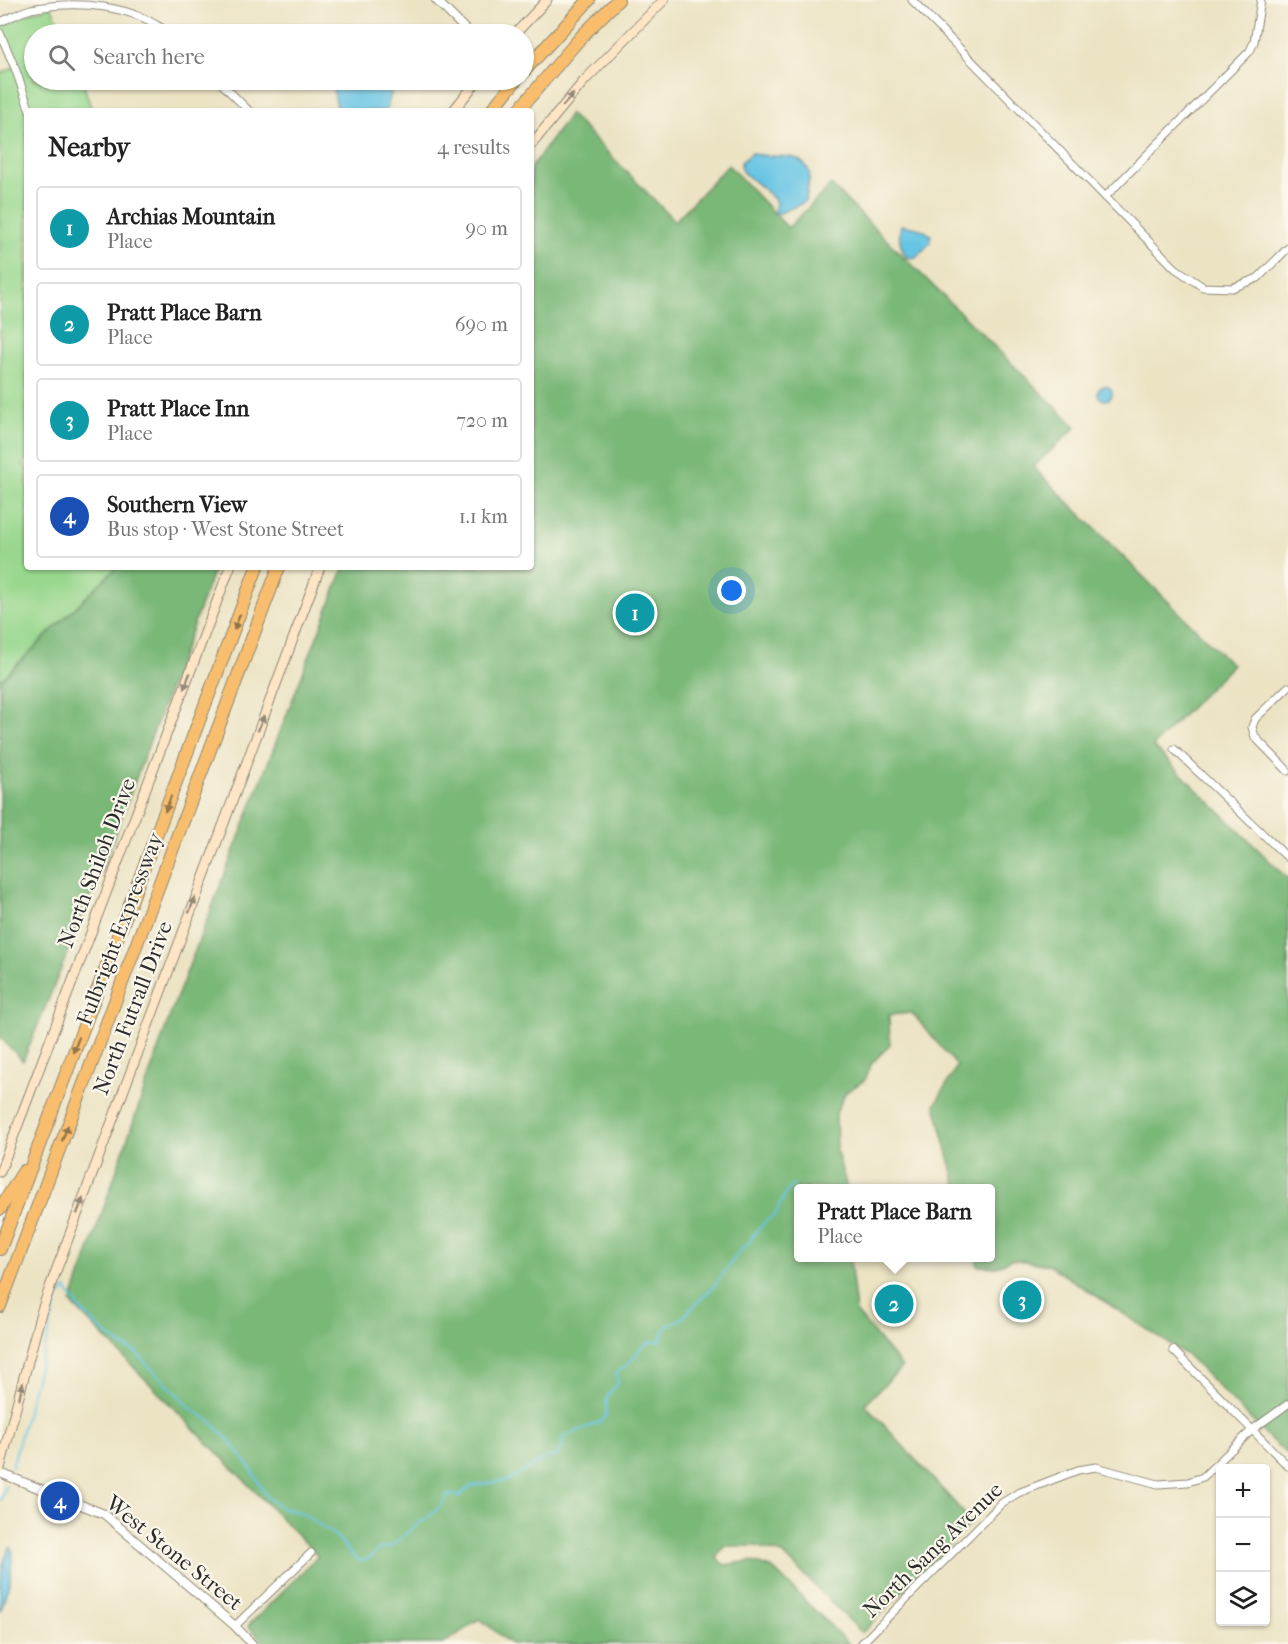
<!DOCTYPE html>
<meta charset="utf-8">
<style>
:root{--surface:#fff;--page:#f6f6f6;--text:#222;--muted:#767676;--line:#e0e0e0;--accent:#db2777}
body{margin:0;font-family:"IM FELL French Canon",serif;background:var(--page);color:var(--text)}
.controls{position:absolute;right:18px;bottom:18px;display:grid;overflow:hidden;border-radius:6px;box-shadow:0 2px 4px #0004}
.controls button{width:54px;height:54px;display:grid;place-items:center;padding:0;border:0;border-bottom:2px solid var(--line);background:var(--surface);color:var(--text);font:30px sans-serif}
.you{position:absolute;left:732px;top:591px;width:21px;height:21px;margin:-15px;border:4px solid #fff;border-radius:50%;background:#1a73e8;box-shadow:0 0 0 9px #1a73e833}
.badge{display:grid;place-items:center;width:39px;height:39px;border-radius:50%;background:var(--accent);color:#fff;font-size:20px;font-weight:700}
.pin{position:absolute;translate:-50% -50%;border:3px solid #fff;box-shadow:0 2px 6px #0006}
.popup{position:absolute;left:794px;top:1184px;width:201px;height:78px;box-sizing:border-box;display:grid;place-content:center;border-radius:6px;background:var(--surface);filter:drop-shadow(0 2px 4px #0005);font-size:20px;white-space:nowrap;color:var(--muted)}
.popup b{font-size:22px;color:var(--text)}
.popup::after{content:'';position:absolute;left:50%;top:100%;margin-left:-12px;border:12px solid transparent;border-top-color:var(--surface)}
.list{margin:0;padding:0;list-style:none}
h2{display:flex;justify-content:space-between;align-items:center;height:78px;margin:0;padding:0 24px;font-size:26px}
h2 small{font-size:20px;font-weight:400;color:var(--muted)}
.list li{display:grid;grid-template-columns:39px 1fr auto;gap:18px;align-items:center;box-sizing:border-box;height:84px;margin:0 12px 12px;padding:0 12px;border:2px solid var(--line);border-radius:6px}
.list b{display:block;font-size:22px;white-space:nowrap}
.list p{margin:0;font-size:20px;white-space:nowrap;color:var(--muted)}
.list em{font-size:20px;font-style:normal;color:var(--muted)}
.icon{flex:none;width:33px;height:33px;fill:none;stroke:currentColor;stroke-width:2;stroke-linecap:round;stroke-linejoin:round}
.map{position:relative;flex:none;width:1288px;height:1644px;overflow:hidden}
.search{position:absolute;background:var(--surface);box-shadow:0 2px 4px #0004;left:24px;top:24px;width:510px;height:66px;display:flex;align-items:center;gap:15px;box-sizing:border-box;padding:0 21px;border-radius:33px;color:var(--muted);font-size:22px}
.panel{position:absolute;background:var(--surface);box-shadow:0 2px 4px #0004;left:24px;top:108px;width:510px;height:462px;border-radius:6px}
.map>svg:first-child{display:block}
.green{fill:#98d78d;stroke:#62815c;stroke-width:1.5}
.forest{fill:#7ab878;stroke:#527252;stroke-width:1.5}
.water{fill:#66c5e4;stroke:#487888;stroke-width:1.5}
.lines{fill:none;stroke-linecap:round;stroke-linejoin:round}
.stream{stroke:#66c5e4;stroke-width:2}
.minor-casing{stroke:#8c8777;stroke-width:9}
.tertiary-casing{stroke:#8c8777;stroke-width:10}
.secondary-casing{stroke:#8c8777;stroke-width:11}
.motorway-casing{stroke:#8c8777;stroke-width:14}
.minor{stroke:#fff;stroke-width:7}
.tertiary{stroke:#fff;stroke-width:8}
.secondary{stroke:#fde5c5;stroke-width:9}
.motorway{stroke:#f9be6d;stroke-width:12}
.oneway{fill:#948878}
.oneway2{fill:#92744c}
.labels{text-anchor:middle;dominant-baseline:central;stroke-width:4.5;stroke-linejoin:round;paint-order:stroke}
.street-label{font-size:22px;fill:#2b2b2b;stroke:#fbf7ec}
</style>
<div class="map">
<svg width="1288" height="1644" viewBox="0 0 1288 1644">
<rect width="100%" height="100%" fill="#fbf7ec"/>
<filter id="ink" filterUnits="userSpaceOnUse"><feTurbulence type="fractalNoise" baseFrequency=".0167" numOctaves="2"/><feDisplacementMap in="SourceGraphic" scale="12" xChannelSelector="R" yChannelSelector="G"/><feConvolveMatrix kernelMatrix="1 2 1 2 8 2 1 2 1" color-interpolation-filters="sRGB"/></filter>
<filter id="wash" filterUnits="userSpaceOnUse"><feTurbulence type="fractalNoise" baseFrequency=".008" numOctaves="4" result="noise"/><feDisplacementMap in="SourceGraphic" scale="24" xChannelSelector="R" yChannelSelector="G"/><feGaussianBlur stdDeviation="1.35" result="paint"/><feColorMatrix in="noise" values="0 0 0 0 0 0 0 0 0 0 0 0 0 0 0 0 0 1.4 0 .05"/><feComposite in="paint" operator="in"/></filter>
<g filter="url(#wash)">
<rect width="100%" height="100%" fill="#ece3c3"/>
<path class="green" d="M51,6l13,28h-30v46h48l10,31h-65v348l-4,6 4,4v98h90l-117,114v-607l15,-7 -15,-34v-11z"/>
<g class="forest">
<path d="M570,114l105,107 53,-56 60,63 43,-43 245,242 -43,40 199,198 -79,81 135,133v575l-11,-8 -89,-90 -139,-91 -38,-6 -14,8 -19,-1 -2,-8h14v-70h-33l-22,-83 22,-39 -45,-53 -23,2 1,30 -18,18 -7,17 -19,12 -10,21 1,39 10,36h-49v70h52l6,54 46,55 -37,37 107,118 -110,111 -79,-79 -27,-8h-32l-8,11 8,8 27,-4 22,8 76,75h-338l-31,-25 -37,25h-177l-18,-18 70,-70 -247,-253 99,-288 174,-448h187v-399z"/>
<path d="M117,567h98l-114,305 -78,189 -23,-24v-356z"/>
</g>
<g class="water">
<path d="M331,80h64l-9,31h-48z"/>
<path d="M752,153c19,8 47,-6 58,20l-4,26 -3,4 -25,11 -4,-2c1,-4 2,-7 2,-10 -1,-6 -29,-25 -35,-32v-8z"/>
<path d="M901,225l20,4 10,6 -1,8 -14,14 -8,1c-8,-8 -10,-23 -7,-33z"/>
<circle cx="1105" cy="393" r="7"/>
<path d="M11,1547l2,4 -3,29 -10,32c0,-18 0,-53 11,-65z"/>
</g>
<g class="lines">
<g class="stream">
<path d="M12,1467l46,-169 8,-9 13,19 18,18 22,18 16,8 58,58 16,10 20,20 21,27 17,30 15,11 18,4 26,17 12,9 13,16 9,7 8,-2 11,-10 13,-3 27,-23 8,-4 15,-14 5,-10 13,1 10,-10 39,-6 39,-23 9,-1 5,-9 1,-10 37,-15 6,-6 1,-19 11,-14 -2,-9c5,-5 12,-9 16,-14 8,-11 12,-19 28,-19l6,-14 15,-8 34,-34 26,-36 8,-6 5,-9 13,-14 7,-4 12,-23 8,-9"/>
<path d="M0,1501l6,-15"/>
</g>
</g>
</g>
<g filter="url(#ink)">
<g class="lines">
<defs>
<g id="minor">
<path d="M912,0l263,268 28,19 29,1 26,-10 30,-30"/>
<path d="M0,22c10,-4 20,-10 31,-13 46,-9 101,-5 139,25"/>
<path d="M0,33l15,35 15,43"/>
<path d="M218,80l31,31"/>
<path d="M1105,197l145,-146 4,-9 7,-42"/>
<path d="M1288,687l-33,32 -3,8 3,10 33,34"/>
<path d="M1174,749l114,109"/>
<path d="M1173,1350l115,116"/>
<path d="M235,1626l76,-73"/>
<path d="M861,1644l141,-141 16,-10 60,-23 18,-3 62,17 30,-2 15,-5 50,-48 35,-25"/>
</g>
<g id="tertiary">
<path d="M436,0l34,34"/>
<path d="M0,1473l104,41 131,112 17,18"/>
</g>
<g id="secondary">
<path d="M515,34l32,-34"/>
<path d="M453,111l25,-31"/>
<path d="M531,145l53,-64 80,-81"/>
<path d="M0,1172l230,-605"/>
<path d="M0,1468l40,-152 10,-29 270,-720"/>
</g>
<g id="motorway">
<path d="M524,71l65,-71"/>
<path d="M491,111l25,-31"/>
<path d="M518,111l63,-74 37,-37"/>
<path d="M0,1209l24,-38"/>
<path d="M0,1249l257,-682"/>
<path d="M0,1306l279,-739"/>
</g>
</defs>
<use href="#minor" class="minor-casing"/>
<use href="#tertiary" class="tertiary-casing"/>
<use href="#secondary" class="secondary-casing"/>
<use href="#motorway" class="motorway-casing"/>
<use href="#minor" class="minor"/>
<use href="#tertiary" class="tertiary"/>
<use href="#secondary" class="secondary"/>
<use href="#motorway" class="motorway"/>
</g>
<defs><path id="oneway-solid" d="M-6-.8H1V-3.2L6.5 0L1 3.2V.8H-6Z" transform="scale(1.5)"/></defs>
<g class="oneway">
<use href="#oneway-solid" transform="translate(568 100) rotate(-49)"/>
<use href="#oneway-solid" transform="translate(187 681) rotate(111)"/>
<use href="#oneway-solid" transform="translate(261 723) rotate(-69)"/>
<use href="#oneway-solid" transform="translate(192 905) rotate(-69)"/>
<use href="#oneway-solid" transform="translate(80 1206) rotate(-69)"/>
<use href="#oneway-solid" transform="translate(21 1391) rotate(-76)"/>
</g>
<g class="oneway2">
<use href="#oneway-solid" transform="translate(237 622) rotate(111)"/>
<use href="#oneway-solid" transform="translate(168 804) rotate(111)"/>
<use href="#oneway-solid" transform="translate(76 1045) rotate(111)"/>
<use href="#oneway-solid" transform="translate(65 1133) rotate(-69)"/>
</g>
</g>
<g class="labels">
<g class="street-label">
<text transform="translate(97 863) rotate(-69)">North Shiloh Drive</text>
<text transform="translate(120 929) rotate(-69)">Fulbright Expressway</text>
<text transform="translate(133 1008) rotate(-69)">North Futrall Drive</text>
<text transform="translate(933 1550) rotate(-44)">North Sang Avenue</text>
<text transform="translate(174 1553) rotate(39)">West Stone Street</text>
</g>
</g>
</svg>
<div class="controls">
<button>+</button>
<button>−</button>
<button><svg class="icon" aria-label="layers" viewBox="0 0 24 24"><path d="M12 4l9 5-9 5-9-5zM3 14l9 5 9-5"/></svg></button>
</div>
<div class="you"></div>
<div class="pin badge" style="left:635px;top:613px;background:#0f9aa8">1</div>
<div class="pin badge" style="left:894px;top:1304px;background:#0f9aa8">2</div>
<div class="popup"><b>Pratt Place Barn</b>Place</div>
<div class="pin badge" style="left:1022px;top:1300px;background:#0f9aa8">3</div>
<div class="pin badge" style="left:60px;top:1501px;background:#1a4fb4">4</div>
<div class="search"><svg class="icon" aria-label="search" viewBox="0 0 24 24"><circle cx="10" cy="10" r="6"/><path d="M15 15l6 6"/></svg>Search here</div>
<section class="panel">
<h2>Nearby<small>4 results</small></h2>
<ul class="list">
<li><span class="badge" style="background:#0f9aa8">1</span><div><b>Archias Mountain</b><p>Place</p></div><em>90 m</em></li>
<li><span class="badge" style="background:#0f9aa8">2</span><div><b>Pratt Place Barn</b><p>Place</p></div><em>690 m</em></li>
<li><span class="badge" style="background:#0f9aa8">3</span><div><b>Pratt Place Inn</b><p>Place</p></div><em>720 m</em></li>
<li><span class="badge" style="background:#1a4fb4">4</span><div><b>Southern View</b><p>Bus stop · West Stone Street</p></div><em>1.1 km</em></li>
</ul>
</section>
</div>
